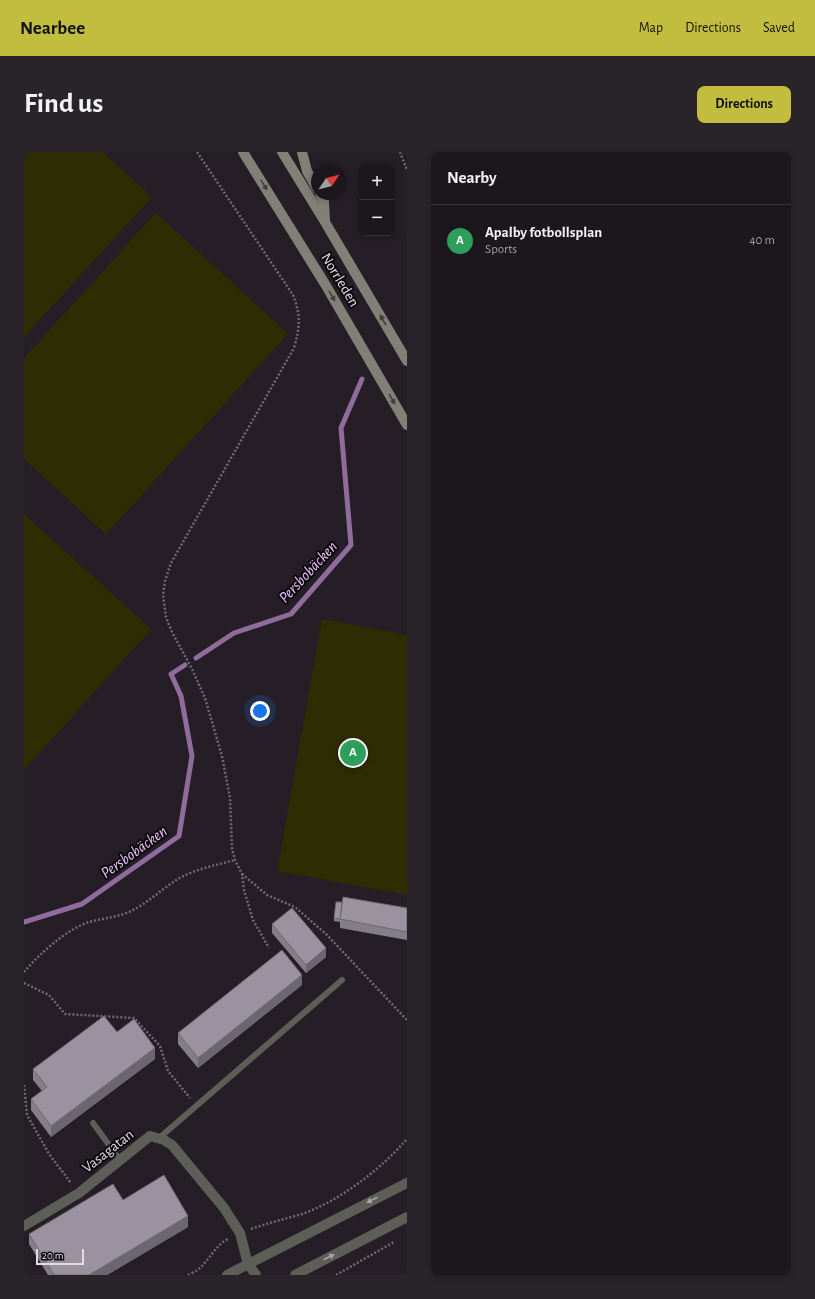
<!DOCTYPE html>
<meta charset="utf-8">
<style>
:root{--surface:#1c161d;--page:#29232a;--text:#f1f3f6;--muted:#a09fa4;--line:#3a353b;--accent:#c3bd3f}
body{margin:0;font-family:"Alegreya Sans",sans-serif;background:var(--page);color:var(--text)}
.controls{position:absolute;right:12px;top:12px;display:grid;overflow:hidden;border-radius:8px;box-shadow:0 2px 6px #0003}
.controls button{width:36px;height:36px;display:grid;place-items:center;padding:0;border:0;border-bottom:1px solid var(--line);background:var(--surface);color:var(--text);font:20px sans-serif}
.compass{position:absolute;left:287px;top:12px;width:36px;height:36px;border-radius:50%;background:var(--surface);box-shadow:0 2px 6px #0003;rotate:55deg}
.scale{position:absolute;left:12px;bottom:10px;width:48px;box-sizing:border-box;padding-left:4px;border:2px solid #e2dde3;border-top:0;font-size:11px;line-height:14px;white-space:nowrap;color:#e2dde3;-webkit-text-stroke:3px #0c090d;paint-order:stroke}
.you{position:absolute;left:236px;top:559px;width:14px;height:14px;margin:-10px;border:3px solid #fff;border-radius:50%;background:#1a73e8;box-shadow:0 0 0 6px #1a73e833}
.badge{display:grid;place-items:center;width:26px;height:26px;border-radius:50%;background:var(--accent);color:#fff;font-size:13px;font-weight:700}
.pin{position:absolute;translate:-50% -50%;border:2px solid #fff;box-shadow:0 1px 4px #0006}
.list{margin:0;padding:0;list-style:none}
h2{display:flex;justify-content:space-between;align-items:center;height:52px;margin:0;padding:0 16px;font-size:17px}
h2 small{font-size:13px;font-weight:400;color:var(--muted)}
.list li{display:grid;grid-template-columns:26px 1fr auto;gap:12px;align-items:center;box-sizing:border-box;height:72px;padding:0 16px;border-top:1px solid var(--line)}
.list b{display:block;font-size:15px;white-space:nowrap}
.list p{margin:0;font-size:13px;white-space:nowrap;color:var(--muted)}
.list em{font-size:13px;font-style:normal;color:var(--muted)}
.map{position:relative;flex:none;width:383px;height:1123px;overflow:hidden;border-radius:8px}
header{display:flex;align-items:center;gap:24px;box-sizing:border-box;height:56px;padding:0 20px;background:var(--accent);color:#111}
header strong{font-size:19px}
nav{display:flex;gap:22px;margin-inline-start:auto;font-size:14px}
.intro{display:flex;align-items:center;justify-content:space-between;box-sizing:border-box;height:96px;padding:0 24px}
h1{margin:0;font-size:28px}
.button{padding:10px 18px;border-radius:8px;background:var(--accent);color:#111;font-size:14px;font-weight:700}
main{display:flex;gap:24px;padding:0 24px}
aside{flex:1;background:var(--surface);border-radius:8px;box-shadow:0 2px 6px #0003}
.map>svg:first-child{display:block}
.green{fill:#2e2c03}
.lines{fill:none;stroke-linecap:round;stroke-linejoin:round}
.stream{stroke:#906c9d;stroke-width:5}
.path{stroke:#6f6970;stroke-width:2.5;stroke-dasharray:2 2;stroke-linecap:butt}
.service{stroke:#5e5e58;stroke-width:6}
.minor{stroke:#5e5e58;stroke-width:10}
.tertiary{stroke:#5e5e58;stroke-width:10}
.secondary{stroke:#808077;stroke-width:10}
.wall{fill:#847e88}
.shaded-wall{fill:#6c666f}
.building{fill:#9a929e;stroke:#6c666f}
.oneway{fill:#403f3d}
.oneway2{fill:#a7a4a4}
.labels{text-anchor:middle;dominant-baseline:central;stroke-width:4;stroke-linejoin:round;paint-order:stroke}
.street-label{font-size:15px;fill:#e2dde3;stroke:#0c090d}
.water-label{font-size:16px;font-style:italic;fill:#ecc2fc;stroke:#0c090d}
</style>
<header>
<strong>Nearbee</strong>
<nav><a>Map</a><a>Directions</a><a>Saved</a></nav>
</header>
<div class="intro"><h1>Find us</h1><a class="button">Directions</a></div>
<main>
<div class="map">
<svg width="383" height="1123" viewBox="0 0 383 1123">
<rect width="100%" height="100%" fill="#251e27"/>
<g class="green">
<path d="M0,0h79l49,45 -128,140z"/>
<path d="M132,61l132,121 -182,200 -82,-75v-101z"/>
<path d="M0,362l127,115 -127,141z"/>
<path d="M298,467l85,16v260l-130,-24z"/>
</g>
<g class="lines">
<g class="stream">
<path d="M172,506l38,-25 57,-19 60,-69 -10,-117 21,-49"/>
<path d="M0,770l58,-18 97,-68 13,-80 -11,-60 -10,-22 14,-9"/>
</g>
<g class="path">
<path d="M173,0l96,143c8,20 7,32 1,53l-123,215 -6,18 -2,14 3,22 5,13 21,39 13,29 17,58 8,42 2,50 3,12 7,14 2,16 9,30 16,28"/>
<path d="M376,0l7,18"/>
<path d="M218,722l25,21 28,12 32,28 80,85"/>
<path d="M0,820c15,-18 43,-43 65,-50 16,-4 32,-5 46,-13 15,-8 28,-21 43,-30 17,-10 39,-14 57,-19"/>
<path d="M0,831l25,12 16,19 69,4 26,28 8,25 22,27"/>
<path d="M0,933l3,30 22,39 22,29"/>
<path d="M227,1077c17,-6 34,-10 51,-15 39,-14 78,-44 105,-75"/>
<path d="M164,1123c2,-1 6,-3 8,-4 13,-9 18,-25 32,-32"/>
<path d="M312,1123l58,-33"/>
</g>
<g class="service">
<path d="M69,971l27,37"/>
<path d="M134,987l184,-159"/>
</g>
<path class="minor" d="M0,1074l55,-33 71,-57 14,4 8,5 52,63 16,25 8,31 8,11"/>
<g class="tertiary">
<path d="M203,1123l180,-92"/>
<path d="M271,1123l112,-58"/>
</g>
<g class="secondary">
<path d="M219,0l82,132 82,141"/>
<path d="M258,0l43,70 82,139"/>
<path d="M278,0l5,19 10,18"/>
<path d="M296,42l4,8 1,18"/>
</g>
</g>
<g class="wall">
<path d="M383,756v32l-67,-12v-6l-6,-1v-3z"/>
<path d="M248,772l54,33 -20,16 -34,-40z"/>
<path d="M278,833l-104,83 -20,-24v-11z"/>
<path d="M93,880l38,27 -104,78 -20,-27v-11l11,-8 -9,-11v-11z"/>
<path d="M99,1048l65,27 -81,48h-59l-19,-31v-10z"/>
</g>
<g class="shaded-wall">
<path d="M302,796v9l-20,16v-8z"/>
<path d="M278,823v10l-104,83v-10z"/>
<path d="M131,896v11l-104,78v-11z"/>
<path d="M164,1064v11l-81,48h-18z"/>
</g>
<g class="building">
<path d="M319,745l64,11v24l-67,-13z"/>
<path d="M312,750h6l-2,17 -6,-1z"/>
<path d="M268,756l34,40 -20,17 -34,-41z"/>
<path d="M258,798l20,25 -104,83 -20,-25z"/>
<path d="M80,864l13,16 17,-13 21,29 -104,78 -20,-27 16,-12 -14,-18z"/>
<path d="M140,1023l24,41 -99,59h-35l-25,-41 84,-50 10,16z"/>
</g>
<defs><path id="oneway-solid" d="M-6-.8H1V-3.2L6.5 0L1 3.2V.8H-6Z"/></defs>
<g class="oneway">
<use href="#oneway-solid" transform="translate(240 33) rotate(58)"/>
<use href="#oneway-solid" transform="translate(308 144) rotate(60)"/>
<use href="#oneway-solid" transform="translate(359 168) rotate(-120)"/>
<use href="#oneway-solid" transform="translate(368 247) rotate(60)"/>
</g>
<g class="oneway2">
<use href="#oneway-solid" transform="translate(348 1048) rotate(153)"/>
<use href="#oneway-solid" transform="translate(305 1105) rotate(-27)"/>
</g>
<g class="labels">
<g class="street-label">
<text transform="translate(316 128) rotate(59)">Norrleden</text>
<text transform="translate(84 999) rotate(-38)">Vasagatan</text>
</g>
<g class="water-label">
<text transform="translate(284 420) rotate(-47)">Persbobäcken</text>
<text transform="translate(110 700) rotate(-36)">Persbobäcken</text>
</g>
</g>
</svg>
<div class="controls">
<button>+</button>
<button>−</button>
</div>
<svg class="compass" viewBox="-18 -18 36 36"><path d="M0-13l5 13h-10z" fill="#e53935"/><path d="M0 13l5-13h-10z" fill="#a09fa4"/></svg>
<div class="scale">20 m</div>
<div class="you"></div>
<div class="pin badge" style="left:329px;top:601px;background:#2e9e5b">A</div>
</div>
<aside>
<h2>Nearby<small></small></h2>
<ul class="list">
<li><span class="badge" style="background:#2e9e5b">A</span><div><b>Apalby fotbollsplan</b><p>Sports</p></div><em>40 m</em></li>
</ul>
</aside>
</main>
